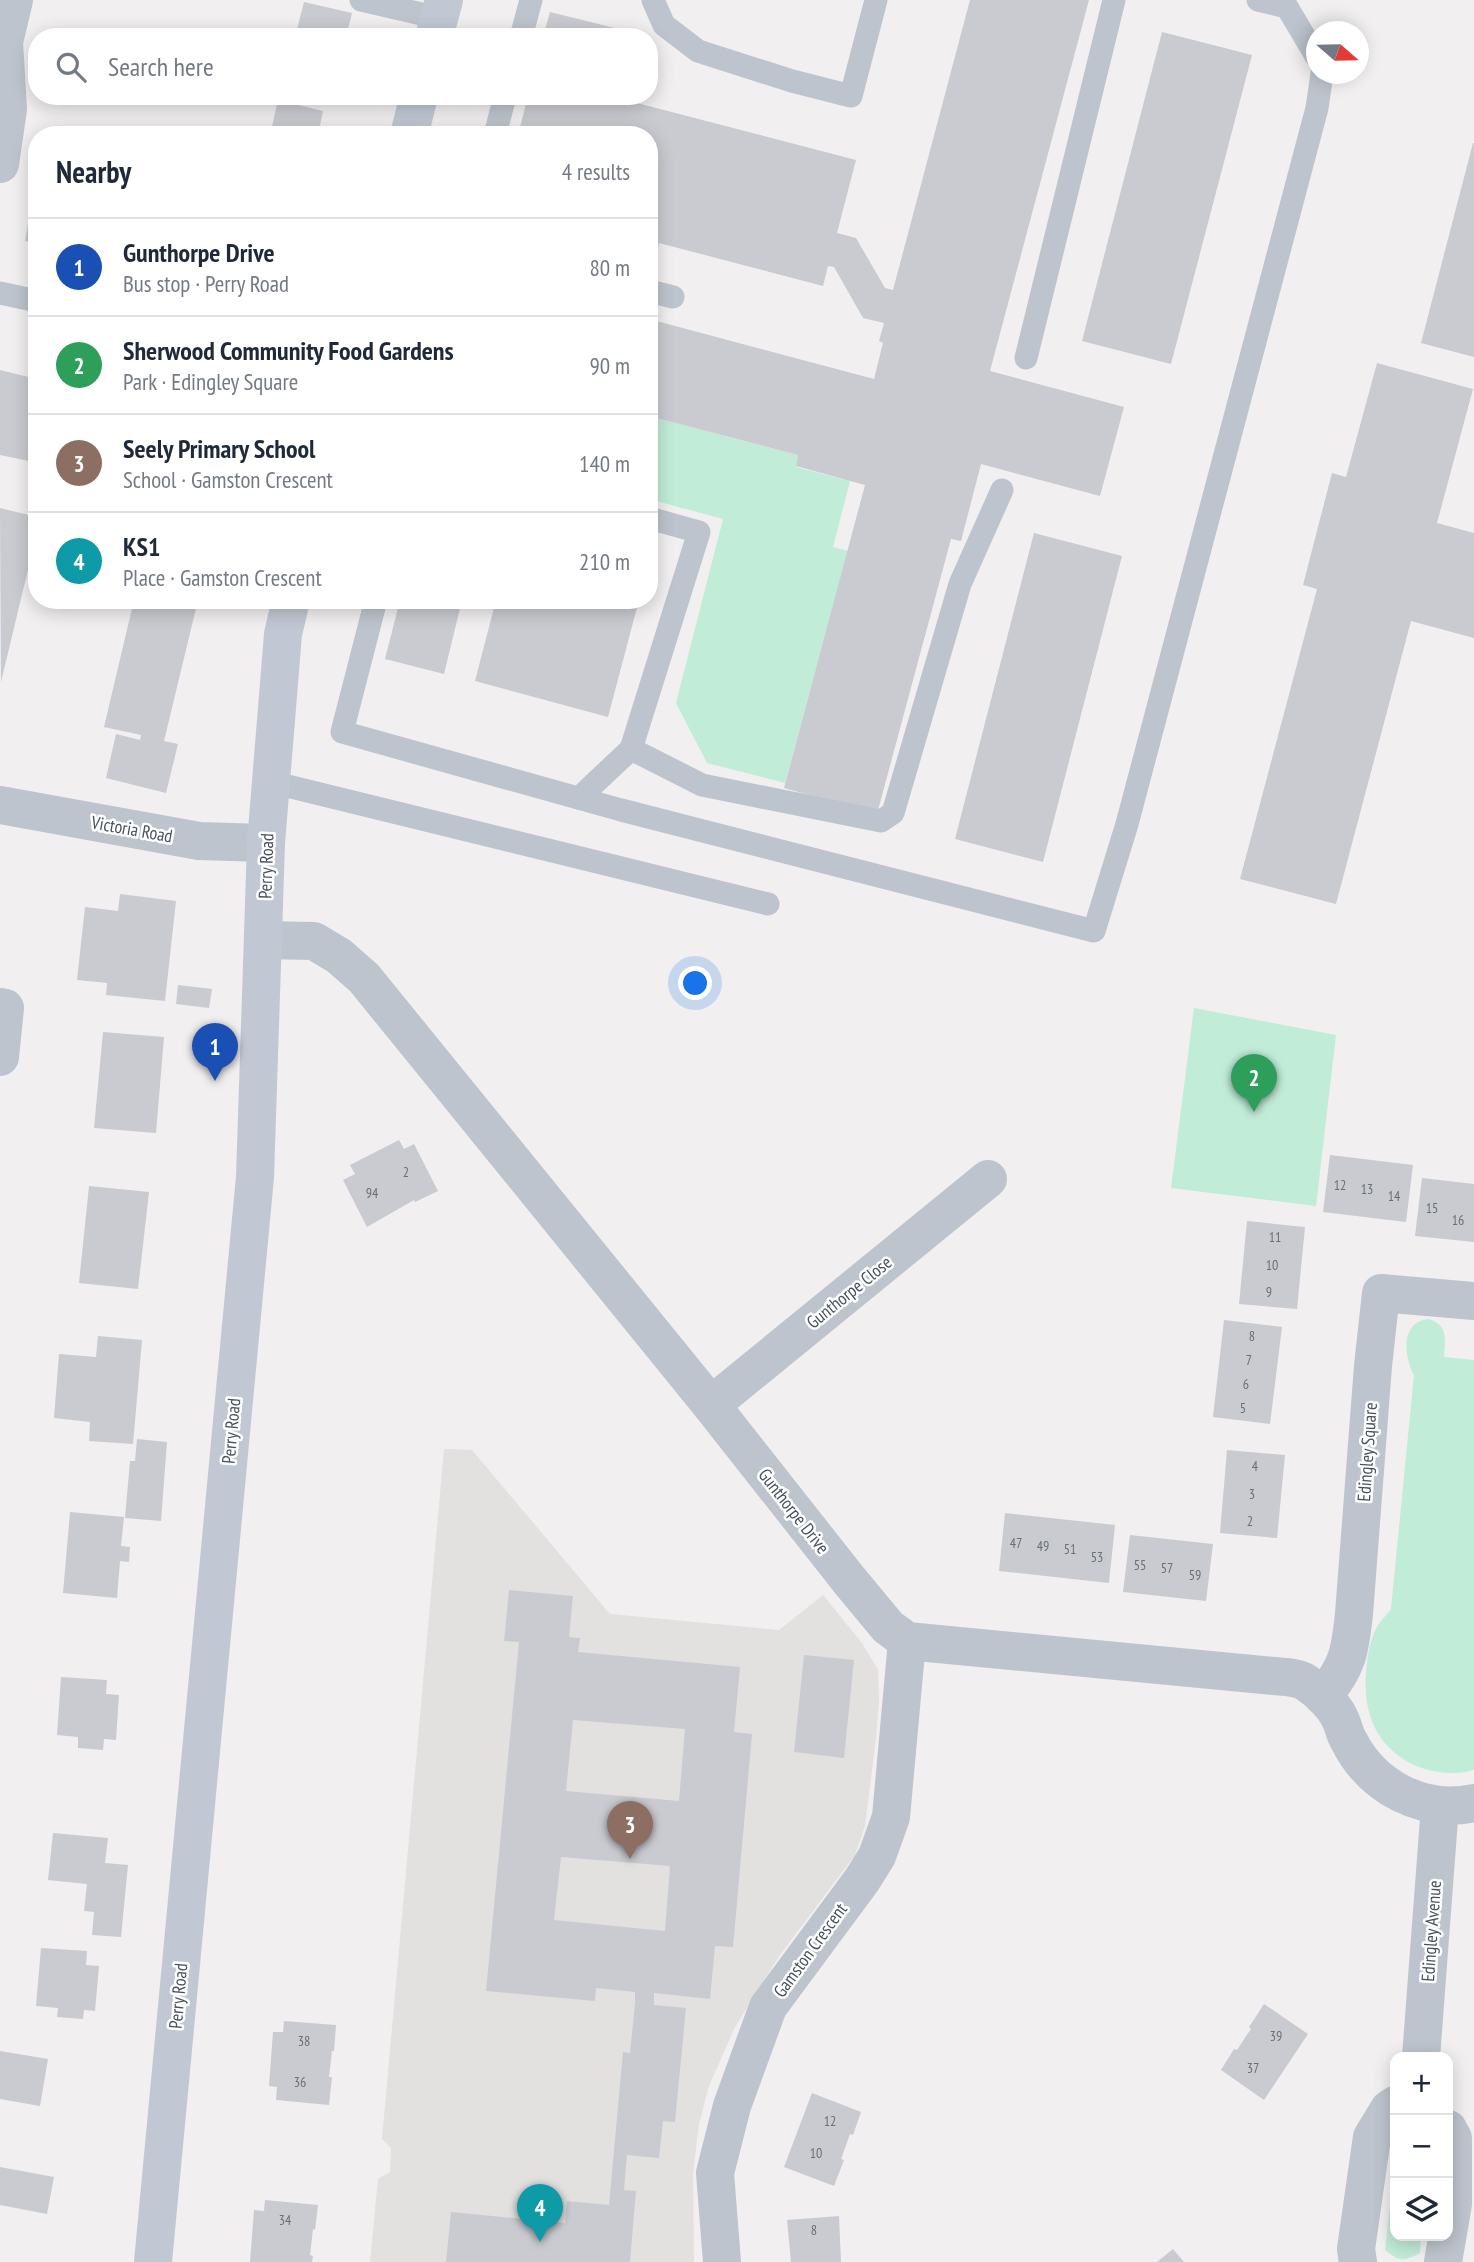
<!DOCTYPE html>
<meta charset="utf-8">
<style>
:root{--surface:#fff;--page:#f2f2f3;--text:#1f2937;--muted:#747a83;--line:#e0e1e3;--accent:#b45309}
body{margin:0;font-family:"PT Sans Narrow",sans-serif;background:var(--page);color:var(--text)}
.controls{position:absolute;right:21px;bottom:21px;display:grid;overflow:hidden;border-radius:14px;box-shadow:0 4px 18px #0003}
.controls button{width:63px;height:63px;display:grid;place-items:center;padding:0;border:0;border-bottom:2px solid var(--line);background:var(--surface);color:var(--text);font:35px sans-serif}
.compass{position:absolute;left:1306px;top:21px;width:63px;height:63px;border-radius:50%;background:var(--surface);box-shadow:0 4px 18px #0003;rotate:110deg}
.you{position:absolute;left:696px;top:984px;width:24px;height:24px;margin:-18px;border:5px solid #fff;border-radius:50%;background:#1a73e8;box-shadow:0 0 0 10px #1a73e833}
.badge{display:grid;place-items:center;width:46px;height:46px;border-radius:50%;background:var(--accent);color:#fff;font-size:23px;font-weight:700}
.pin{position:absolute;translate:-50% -58px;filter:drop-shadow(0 2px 4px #0008)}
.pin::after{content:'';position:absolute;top:37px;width:24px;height:21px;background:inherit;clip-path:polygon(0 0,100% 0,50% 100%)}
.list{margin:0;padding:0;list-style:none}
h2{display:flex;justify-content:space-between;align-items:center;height:91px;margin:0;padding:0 28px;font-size:30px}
h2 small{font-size:23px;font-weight:400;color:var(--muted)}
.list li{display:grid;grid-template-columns:46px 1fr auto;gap:21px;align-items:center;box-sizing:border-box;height:98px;padding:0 28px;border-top:2px solid var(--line)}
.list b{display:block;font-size:26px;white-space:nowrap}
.list p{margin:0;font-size:23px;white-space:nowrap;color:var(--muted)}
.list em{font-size:23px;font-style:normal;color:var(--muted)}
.icon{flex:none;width:38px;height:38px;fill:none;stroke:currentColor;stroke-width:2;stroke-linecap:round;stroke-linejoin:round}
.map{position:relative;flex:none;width:1474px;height:2262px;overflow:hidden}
.search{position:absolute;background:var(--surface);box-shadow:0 4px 18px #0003;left:28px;top:28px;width:630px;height:77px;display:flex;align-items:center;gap:18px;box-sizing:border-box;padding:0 24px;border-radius:28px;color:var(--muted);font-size:26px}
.panel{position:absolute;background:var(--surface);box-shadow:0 4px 18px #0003;left:28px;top:126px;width:630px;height:483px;border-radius:28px}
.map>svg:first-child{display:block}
.education{fill:#e2e1e0}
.green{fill:#c1ecd7}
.building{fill:#c9cbd1;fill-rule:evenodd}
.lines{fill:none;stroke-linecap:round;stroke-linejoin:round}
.lane{stroke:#bec4cd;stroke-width:23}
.street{stroke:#bec4cd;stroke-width:38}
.secondary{stroke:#c1c8d4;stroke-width:38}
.labels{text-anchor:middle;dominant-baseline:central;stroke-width:5;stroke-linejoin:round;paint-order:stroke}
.number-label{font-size:14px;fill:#686f78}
.street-label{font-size:18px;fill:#48505b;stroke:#fff}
</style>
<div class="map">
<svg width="1474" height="2262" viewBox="0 0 1474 2262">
<rect width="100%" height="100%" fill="#f1efef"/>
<path class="education" d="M444,1449l28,1 138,164 169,16 44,-35 39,48 16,27 1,31 -3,37 -11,88 -10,29 -75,100 -45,72 -26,59 -10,38 -6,50 1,88h-324l8,-83 12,-7 1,-24 -9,-9z"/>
<g class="green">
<path d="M649,416l149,39 -2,12 54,14 -17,66 15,4 -63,232 -78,-20 -31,-60 47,-184 -74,-20z"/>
<path d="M1194,1008l142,27 -20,171 -145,-18z"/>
<path d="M1428,1319c21,5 17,22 16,38l30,3v410c-40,11 -87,-9 -102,-49 -6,-16 -7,-31 -6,-48 1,-13 3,-30 9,-42 3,-8 11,-15 16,-22l23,-234c-10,-18 -14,-53 14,-56z"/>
<path d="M1395,2163v73h26l-1,17c-17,9 -20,9 -35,-3z"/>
</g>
<g class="building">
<path d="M970,0h119l-99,371 134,36 -24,89 -119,-32 -20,77 -10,-2 -74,275 -93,-26 81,-303 -69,-19 2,-11 -149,-39v-97l225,60 9,-36 -4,-2 5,-18 -21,-5 -29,-51 -6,-1 -5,20 -164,-43 -3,14 -7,-2v-120h-131l10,-39h82l246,64 -19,73 19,5 29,50 8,2z"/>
<path d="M304,2l48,11 -6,24h-51z"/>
<path d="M550,12l77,19 -1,6h-83z"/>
<path d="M1162,32l90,23 -81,309 -89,-23z"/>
<path d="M298,96h34l-2,9z"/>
<path d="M278,100l45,11 -5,24h-48z"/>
<path d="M1473,143h1v214l-53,-14z"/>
<path d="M35,183h2v60l-12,-2z"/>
<path d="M1377,363l96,26 -36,134 37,10v105l-63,-17 -75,283 -96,-25 77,-290 -14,-4 29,-112 14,4z"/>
<path d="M0,370l37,9v59l-3,-1 -5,24 -29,-6z"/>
<path d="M0,508l37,9v15l-36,150z"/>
<path d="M1034,533l88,23 -79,306 -88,-23z"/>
<path d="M134,600h64l-34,141 14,3 -12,49 -60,-15 10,-44 24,6 1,-5 -37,-8z"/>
<path d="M400,600h62l-18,74 -59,-15z"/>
<path d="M496,600h143l-31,117 -133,-36z"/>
<path d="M120,894l56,7 -11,100 -59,-6 1,-12 -30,-3 8,-73 33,4z"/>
<path d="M178,985l34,4 -3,19 -33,-4z"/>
<path d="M103,1032l61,5 -8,96 -62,-5z"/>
<path d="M399,1140l5,9 10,-5 24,47 -23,11 -1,-2 -47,27 -24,-47 12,-6 -5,-9z"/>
<path d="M1330,1155l83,10 -7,57 -83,-10z"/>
<path d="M1422,1178l52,6v58l-59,-6z"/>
<path d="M89,1186l60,6 -11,97 -59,-6z"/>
<path d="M1247,1221l58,6 -8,82 -58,-5z"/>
<path d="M1224,1320l58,7 -12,97 -57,-7z"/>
<path d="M98,1336l44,4 -9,104 -44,-3 1,-19 -36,-4 5,-64 37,3z"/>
<path d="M137,1439l30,3 -6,79 -36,-3 5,-57h5z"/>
<path d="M1227,1450l58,5 -8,83 -57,-5z"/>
<path d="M70,1512l54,5 -3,29 9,1 -1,15 -9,-1 -3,37 -54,-5z"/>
<path d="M1005,1513l110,12 -6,58 -110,-12z"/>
<path d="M1130,1535l83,9 -7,57 -83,-9z"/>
<path d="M509,1590l64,6 -4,41 11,1 -2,14 162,15 -6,65 18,2 -19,213 -18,-1 -5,53 -56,-6v12l32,3 -11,114 -12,-1 -4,37 -32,-3 -3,35 12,1 -6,71h-184l5,-50 114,11 2,-22 42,4 14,-153 7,1 5,-50v-11l-39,-4 -1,13 -109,-10 33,-349 -15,-1zM573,1720l112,9 -6,72 -113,-10zM561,1857l109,9 -5,65 -111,-11z"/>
<path d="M804,1655l50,5 -10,98 -50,-6z"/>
<path d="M61,1677l46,3 -1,14 13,1 -3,45 -12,-1 -1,11 -25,-2v-11l-21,-2z"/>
<path d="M53,1833l55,5 -3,25 23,2 -7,72 -29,-2 2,-23 -10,-1 3,-27 -39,-4z"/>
<path d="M41,1948l46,3 -1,14 13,1 -4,45 -11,-1 -1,9 -26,-2 1,-9 -22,-2z"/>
<path d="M1264,2004l44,30 -44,66 -43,-30 13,-21 3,1 7,-11 7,-10 -2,-2z"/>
<path d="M284,2021l52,4 -2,26h-2l-3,26h3l-3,28 -53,-5 1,-13 -8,-1 4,-54h10z"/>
<path d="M0,2051l48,8 -8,47 -40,-7z"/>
<path d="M812,2093l49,19 -8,23 -3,-1 -9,25 3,1 -10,26 -50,-19z"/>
<path d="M0,2167l54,10 -7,37 -47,-9z"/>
<path d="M265,2200l53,5 -3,25 -2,-1 -3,26 3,1 -1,6h-62l4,-52 10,1z"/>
<path d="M839,2216l2,46h-50l-4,-42z"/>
<path d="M1173,2249l11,13h-27z"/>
</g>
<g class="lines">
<g class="lane">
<path d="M361,0l78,18"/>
<path d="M653,0l11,25 34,26 94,30 59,15 25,-96"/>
<path d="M1258,0l29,7 29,49"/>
<path d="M521,37l10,-37"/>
<path d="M495,135l10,-39"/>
<path d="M649,291l24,6"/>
<path d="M0,293l37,8"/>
<path d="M1026,358l88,-358"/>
<path d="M376,600l-34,132 279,78 473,121 33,-107 190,-716 5,-34"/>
<path d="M631,749l71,36 179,36 12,-8 67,-229 42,-94"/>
<path d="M271,782l497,122"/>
<path d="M579,798l52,-49 68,-217 -50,-14"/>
</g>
<g class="street">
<path d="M0,164l8,-55 -4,-67 10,-42"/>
<path d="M0,805l199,36 67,2"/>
<path d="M263,940l51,1 25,15 25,22 347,427 138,175 39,47 19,14 367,35c9,1 23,1 31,6 14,9 30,24 36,39 3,7 4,14 8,20 23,46 74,73 125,62"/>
<path d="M0,1007l5,1 -5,49"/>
<path d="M711,1405l277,-226"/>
<path d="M1323,1696c25,-29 27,-45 31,-82l19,-248 8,-73 93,8"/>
<path d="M1421,2057l19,-251"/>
<path d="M722,2262l-7,-89 17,-67 36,-99 94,-127 15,-24 14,-39 16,-176"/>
<path d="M1358,2262l-2,-13 16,-112 17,-28 6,-4"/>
<path d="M1443,2262l10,-58v-66l-5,-9"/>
</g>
<g class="secondary">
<path d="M434,37l10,-37"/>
<path d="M409,135l10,-39"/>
<path d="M153,2262l102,-1085 11,-334 17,-209 8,-34"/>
</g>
</g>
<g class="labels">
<g class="number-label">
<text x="406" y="1172">2</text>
<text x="1340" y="1185">12</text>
<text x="1367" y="1189">13</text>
<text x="372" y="1193">94</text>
<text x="1394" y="1196">14</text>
<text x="1432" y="1208">15</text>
<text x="1458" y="1220">16</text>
<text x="1275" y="1237">11</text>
<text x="1272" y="1265">10</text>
<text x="1269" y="1292">9</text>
<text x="1252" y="1336">8</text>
<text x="1249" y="1360">7</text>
<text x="1246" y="1384">6</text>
<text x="1243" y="1408">5</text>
<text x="1255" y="1466">4</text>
<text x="1252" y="1494">3</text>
<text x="1250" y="1521">2</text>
<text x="1016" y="1543">47</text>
<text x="1043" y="1546">49</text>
<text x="1070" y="1549">51</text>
<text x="1097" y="1557">53</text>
<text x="1140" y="1565">55</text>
<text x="1167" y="1568">57</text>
<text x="1195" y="1575">59</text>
<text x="1276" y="2036">39</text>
<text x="304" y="2041">38</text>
<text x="1253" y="2068">37</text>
<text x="300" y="2082">36</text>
<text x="830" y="2121">12</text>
<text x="816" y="2153">10</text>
<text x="285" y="2220">34</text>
<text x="814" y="2230">8</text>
</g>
<g class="street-label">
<text transform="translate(132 829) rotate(10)">Victoria Road</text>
<text transform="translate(266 866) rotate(-88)">Perry Road</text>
<text transform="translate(849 1292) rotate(-39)">Gunthorpe Close</text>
<text transform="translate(231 1431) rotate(-85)">Perry Road</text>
<text transform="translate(1367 1452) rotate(-86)">Edingley Square</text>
<text transform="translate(794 1511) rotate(52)">Gunthorpe Drive</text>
<text transform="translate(1431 1931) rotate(-86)">Edingley Avenue</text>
<text transform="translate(810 1950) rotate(-54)">Gamston Crescent</text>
<text transform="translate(178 1996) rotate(-85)">Perry Road</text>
</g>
</g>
</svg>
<div class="controls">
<button>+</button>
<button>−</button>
<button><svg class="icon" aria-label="layers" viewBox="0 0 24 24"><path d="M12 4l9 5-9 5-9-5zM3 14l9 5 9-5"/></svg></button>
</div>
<svg class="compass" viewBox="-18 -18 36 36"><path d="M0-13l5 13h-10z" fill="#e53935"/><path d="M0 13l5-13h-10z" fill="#747a83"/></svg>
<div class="you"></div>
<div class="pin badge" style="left:215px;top:1081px;background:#1a4fb4">1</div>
<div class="pin badge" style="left:1254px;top:1112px;background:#2e9e5b">2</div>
<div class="pin badge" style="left:630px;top:1859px;background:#8d6e63">3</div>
<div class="pin badge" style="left:540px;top:2242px;background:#0f9aa8">4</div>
<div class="search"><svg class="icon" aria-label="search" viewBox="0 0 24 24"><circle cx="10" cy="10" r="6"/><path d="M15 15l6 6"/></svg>Search here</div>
<section class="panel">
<h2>Nearby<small>4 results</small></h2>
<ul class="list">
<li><span class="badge" style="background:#1a4fb4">1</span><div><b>Gunthorpe Drive</b><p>Bus stop · Perry Road</p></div><em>80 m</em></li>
<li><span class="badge" style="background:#2e9e5b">2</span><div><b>Sherwood Community Food Gardens</b><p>Park · Edingley Square</p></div><em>90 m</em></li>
<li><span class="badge" style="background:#8d6e63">3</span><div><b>Seely Primary School</b><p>School · Gamston Crescent</p></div><em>140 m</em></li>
<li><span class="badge" style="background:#0f9aa8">4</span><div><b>KS1</b><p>Place · Gamston Crescent</p></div><em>210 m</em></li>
</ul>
</section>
</div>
